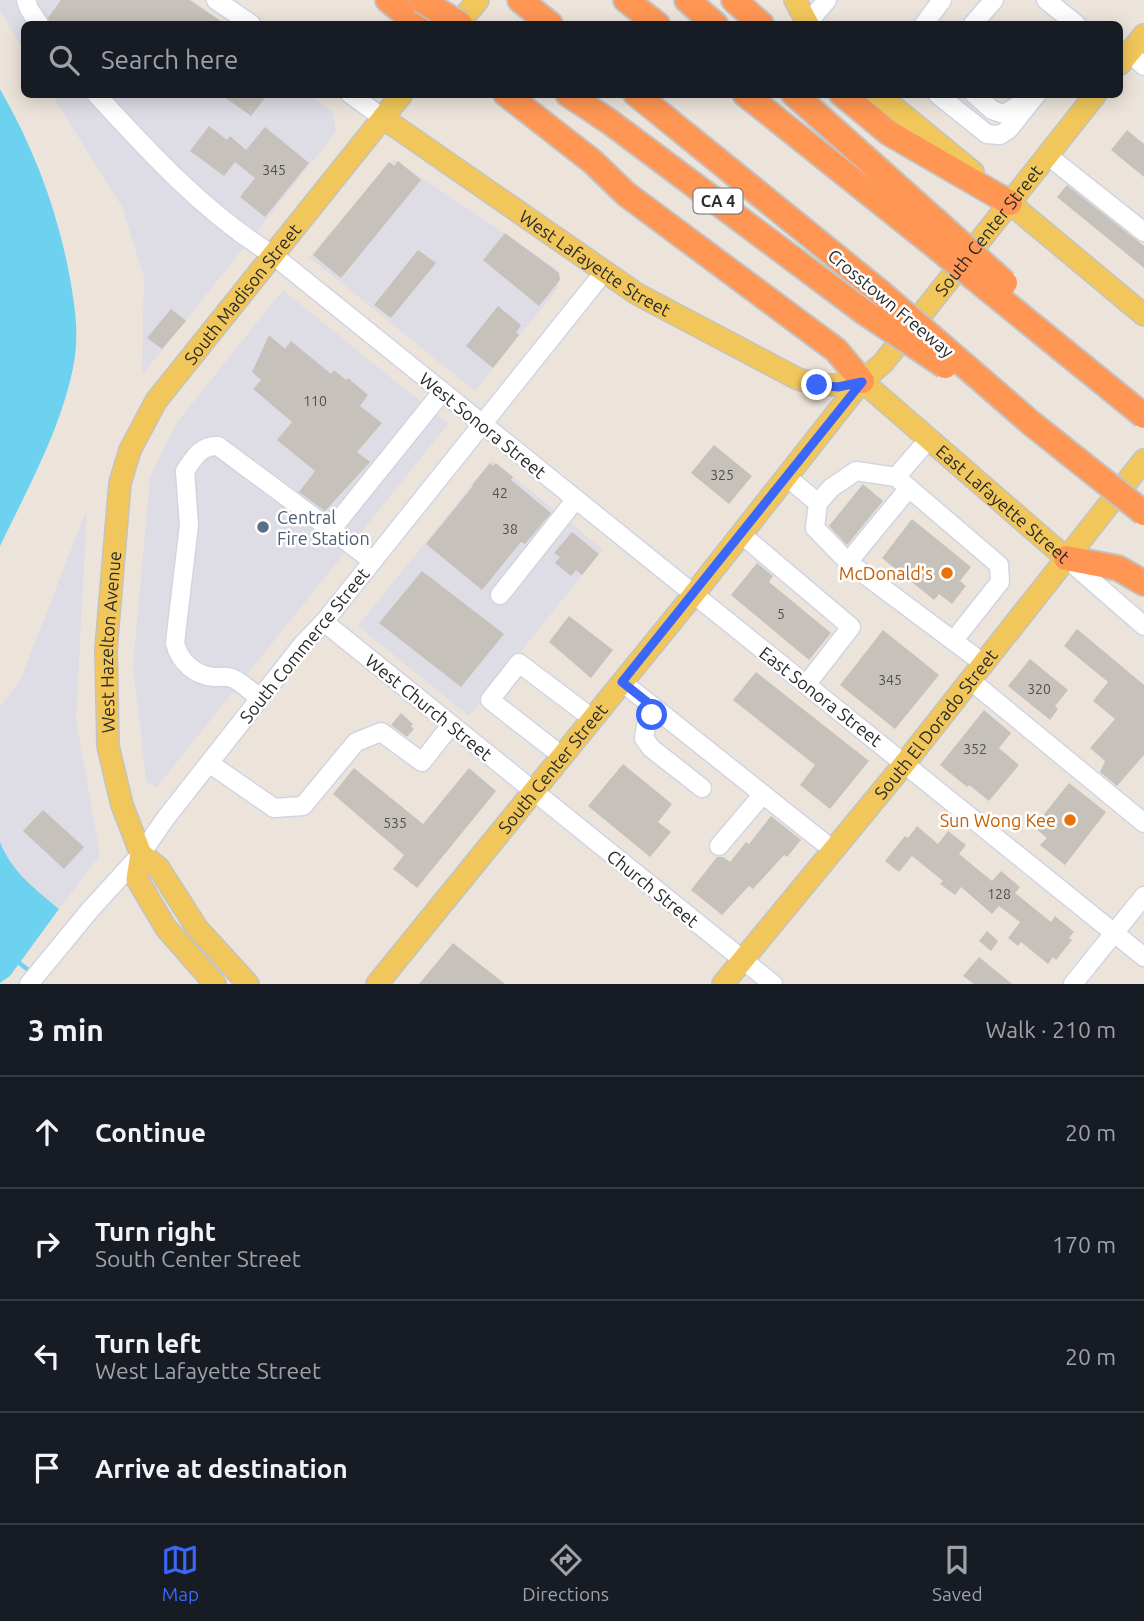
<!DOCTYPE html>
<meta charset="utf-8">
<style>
:root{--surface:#171b24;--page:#20242c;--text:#f1f3f6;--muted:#9ea1a6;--line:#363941;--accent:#3a67fa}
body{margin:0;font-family:Ubuntu,sans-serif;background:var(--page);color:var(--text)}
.stop{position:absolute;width:21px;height:21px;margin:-16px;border:5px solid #3a67fa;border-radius:50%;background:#fff}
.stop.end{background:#3a67fa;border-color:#fff;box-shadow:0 2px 7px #0008}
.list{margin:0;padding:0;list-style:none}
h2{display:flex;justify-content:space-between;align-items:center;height:91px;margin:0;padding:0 28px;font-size:30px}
h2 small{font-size:23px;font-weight:400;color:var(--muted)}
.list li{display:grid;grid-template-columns:46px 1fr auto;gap:21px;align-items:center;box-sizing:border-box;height:112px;padding:0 28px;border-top:2px solid var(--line)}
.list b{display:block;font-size:26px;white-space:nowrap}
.list p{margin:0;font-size:23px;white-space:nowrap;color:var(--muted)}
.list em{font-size:23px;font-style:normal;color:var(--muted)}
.icon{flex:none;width:38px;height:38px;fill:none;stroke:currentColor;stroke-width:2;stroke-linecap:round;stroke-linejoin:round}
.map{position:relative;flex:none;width:1144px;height:984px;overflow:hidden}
.search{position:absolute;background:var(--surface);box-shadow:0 4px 18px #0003;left:21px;right:21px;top:21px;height:77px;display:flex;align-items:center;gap:18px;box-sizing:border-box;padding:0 24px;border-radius:10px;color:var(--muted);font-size:26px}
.sheet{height:539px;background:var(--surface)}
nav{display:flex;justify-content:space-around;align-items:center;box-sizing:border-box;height:98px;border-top:2px solid var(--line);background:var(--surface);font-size:19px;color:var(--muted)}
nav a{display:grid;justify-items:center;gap:4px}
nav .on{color:var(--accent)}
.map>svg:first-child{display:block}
.industrial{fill:#dedce4}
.water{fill:#6dd2ef}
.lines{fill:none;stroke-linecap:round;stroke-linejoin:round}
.stream{stroke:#6dd2ef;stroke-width:4.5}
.building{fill:#c7c1bb}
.minor-casing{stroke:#d1d5e3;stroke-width:21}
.major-casing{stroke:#c3c3c3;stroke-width:24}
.highway-casing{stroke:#c3c3c3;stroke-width:28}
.minor{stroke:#fff;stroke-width:18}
.major{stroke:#f1c75b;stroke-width:21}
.highway{stroke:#ff9654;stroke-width:24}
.highway-bridge-casing{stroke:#c3c3c3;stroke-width:28;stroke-linecap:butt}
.highway-bridge{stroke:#ff9654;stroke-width:24}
.route{stroke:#3a67fa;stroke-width:9}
.service-dot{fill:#5c6f8a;stroke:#fff;stroke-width:2.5}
.food-dot{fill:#e8710a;stroke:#fff;stroke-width:2.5}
.labels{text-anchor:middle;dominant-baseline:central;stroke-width:5;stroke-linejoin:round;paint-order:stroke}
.number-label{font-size:14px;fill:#51504e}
.shield{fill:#fff;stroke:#6a6a6a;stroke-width:2}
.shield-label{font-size:16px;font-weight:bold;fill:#2a2a2a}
.street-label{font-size:18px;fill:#2a2a2a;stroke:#fff}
.service-label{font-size:18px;fill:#4e5e75;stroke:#fff;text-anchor:start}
.food-label{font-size:18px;fill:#c56008;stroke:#fff;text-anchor:end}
</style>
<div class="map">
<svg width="1144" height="984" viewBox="0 0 1144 984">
<rect width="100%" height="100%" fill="#ece4db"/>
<g class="industrial">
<path d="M0,0h174l35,24h-185v26l-24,-39z"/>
<path d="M52,95h256l25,17 3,20 -194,243 2,-98 -22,-70z"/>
<path d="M394,159l163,110 1,19 -83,103 -166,-134z"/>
<path d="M283,290l165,134 -292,364 -10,-7 -13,-116 17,-188 25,-52z"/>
<path d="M492,460l111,89 -134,167 -111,-90z"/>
<path d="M87,509l-11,210 24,136 -41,54 -29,-24 -25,-29 -5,-14v-135l20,-26z"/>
</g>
<g class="water">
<path d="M0,89c35,61 59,125 71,195 5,30 8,54 2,84 -13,63 -45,120 -73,178z"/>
<path d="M0,842c11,29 36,48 59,67l-49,67 -10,7z"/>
</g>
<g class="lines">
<path class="stream" d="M18,962l14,11"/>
</g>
<g class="building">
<path d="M61,0h129l35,24h-175l-2,-6z"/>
<path d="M220,94h48l-17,22z"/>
<path d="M209,126l18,14 3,-4 16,14 19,-23 44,36 -44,54 -25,-20 15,-19 -20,-16 -11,14 -34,-25z"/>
<path d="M1127,130l17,14v33l-33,-27z"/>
<path d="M398,161l23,19 -80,98 -28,-23 76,-93 5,4z"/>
<path d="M1067,185l77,61v22l-87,-71z"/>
<path d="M505,233l54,40 1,7 -21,26 -56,-46z"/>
<path d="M418,250l18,13 -45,55 -17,-13z"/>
<path d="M498,306l23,19 -5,8 3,2 -26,33 -27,-22z"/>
<path d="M171,309l15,12 -24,28 -15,-11z"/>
<path d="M269,335l16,14 6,-8 40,33 3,-4 12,10 2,-2 20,17 -8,11 22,17 -25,29 13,10 -45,49 -26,-19 16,-21 -38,-31 15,-18 -39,-33 8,-9 -9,-8z"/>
<path d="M714,445l38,31 -23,28 -38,-31z"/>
<path d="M490,463l3,3 3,-3 17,14 -2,3 6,5 34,28 -26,31 -4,-2 -39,48 -56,-46 47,-58 -1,-1z"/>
<path d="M863,484l20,17 -36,44 -18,-19z"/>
<path d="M912,519l59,48 -11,14 6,5 -14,18 -13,-10 -5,6 -52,-42z"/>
<path d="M572,532l27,22 -17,21 -6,-5 -5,6 -16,-13 5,-6 -6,-4z"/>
<path d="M757,563l16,13 -4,6 62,51 -22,27 -78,-65z"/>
<path d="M422,571l82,63 -43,53 -82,-64z"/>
<path d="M569,616l44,34 -22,28 -42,-36z"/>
<path d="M1077,629l67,56v70l-27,31 -17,-14 5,-11 -15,-13 25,-29 -22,-18 15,-19 -44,-36z"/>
<path d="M883,630l56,45 -44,54 -55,-44z"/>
<path d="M1030,659l38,31 -13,16 3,3 -8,11 -42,-34z"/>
<path d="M756,672l113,89 -39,48 -30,-24 15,-20 -82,-65z"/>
<path d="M984,710l27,23 -12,15 20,17 -30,36 -20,-16 -2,2 -27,-22z"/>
<path d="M401,713l12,11 -2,2 3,3 -7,8 -16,-12z"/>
<path d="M623,764l49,40 -14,18 13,10 -21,25 -62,-51z"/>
<path d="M354,768l69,56 46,-56 27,23 -79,97 -24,-19 11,-14 -71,-61z"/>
<path d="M1069,783l37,29 -41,53 -25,-20 7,-7 -13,-11z"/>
<path d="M43,810l41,37 -20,22 -41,-38z"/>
<path d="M771,816l30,24 -14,17 -3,-2 -31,34 -4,-3 -27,29 -31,-25 26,-33h6l7,5 16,-20 3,2z"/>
<path d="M917,826l21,18 10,-13 18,14 -7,9 33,27 9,-10 19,16 -5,6 36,29 4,-6 19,16 -5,6 3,2 -16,20 -3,-3 -5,7 -27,-22 -3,4 -10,-8 12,-16 -21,-16 -7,8 -31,-27 -6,8 -15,-11 3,-3 -31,-25 -13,16 -14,-11 20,-25 3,2z"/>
<path d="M987,931l11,10 -7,10 -12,-10z"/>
<path d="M453,943l52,41h-86z"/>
<path d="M979,957l33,27h-38l-11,-8z"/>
</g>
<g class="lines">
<defs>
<g id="minor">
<path d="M26,0l3,9 10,15"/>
<path d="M216,0l35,24"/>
<path d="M1046,0l30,24"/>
<path d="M807,24l20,-24"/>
<path d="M924,24l18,-24"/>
<path d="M973,24l21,-24"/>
<path d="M1129,53l15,13"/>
<path d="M96,94c54,59 109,119 177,161l871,702"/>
<path d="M350,94l33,24"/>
<path d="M937,94l50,40 13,1 9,-6 28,-35"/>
<path d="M974,94l18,16 12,4 20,-12"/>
<path d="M1047,155l97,77"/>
<path d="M786,476l32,27 -3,25 33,34 135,101"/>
<path d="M896,477l103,88 1,17 -46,58"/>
<path d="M818,503l13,-15 25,-17 40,6 33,-38"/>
<path d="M331,530l111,-138"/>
<path d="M741,534l110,93 -45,58"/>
<path d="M1066,558l78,68"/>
<path d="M848,562l61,-74"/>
<path d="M500,595l76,-96"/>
<path d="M324,622l449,362"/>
<path d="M970,680l174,143"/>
<path d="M622,682l211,168"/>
<path d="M260,698c-9,-6 -18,-16 -28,-20 -6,-2 -11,-1 -17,-1 -20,-1 -36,-16 -40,-34l14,-118 -4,-54c9,-13 15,-26 33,-25l155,115"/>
<path d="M656,709l-10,17 -2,12 7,10 51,40"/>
<path d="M562,756l-72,-56 29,-37 74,56"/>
<path d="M209,763l65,45 29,-2 53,-64 25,-10 41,30 29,-37"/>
<path d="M719,846l44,-52"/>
<path d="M29,984l61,-74 51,-56 24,-35 137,-174 22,-23 280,-350"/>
<path d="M1073,984l71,-88"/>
</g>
<g id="major">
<path d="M795,0l13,24"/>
<path d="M458,24l20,-24"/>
<path d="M1120,64l24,-29"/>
<path d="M878,94l95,78"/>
<path id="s1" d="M383,118l254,176 161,85c25,7 38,8 64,2"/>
<path d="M1000,195l144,120"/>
<path id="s2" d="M862,381l204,177"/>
<path d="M141,854l17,13 39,61 51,56"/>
<path id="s3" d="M215,984l-49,-56 -29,-49 4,-25 -19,-49 -14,-59 -2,-97 14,-166 10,-33 26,-49 246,-307"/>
<path id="s4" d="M377,984l317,-390 168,-213 21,-18 213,-269"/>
<path id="s5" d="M723,984l182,-221 239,-303"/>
</g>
<g id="highway">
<path d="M388,0l30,24"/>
<path d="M520,0l30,24"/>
<path d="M626,0l31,24"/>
<path d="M687,0l28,24"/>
<path d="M734,0l27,24"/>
<path d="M506,94l87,68 33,32 210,156 26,31"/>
<path d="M568,94l42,28 254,190"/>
<path d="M636,94l244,198"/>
<path d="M745,94l179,143"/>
<path d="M794,94l142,127"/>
<path d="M842,94l47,39 121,70"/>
<path d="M1066,558l52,10 26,15"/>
</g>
</defs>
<use href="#minor" class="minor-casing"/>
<use href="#major" class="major-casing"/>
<use href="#highway" class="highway-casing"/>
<use href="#minor" class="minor"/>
<use href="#major" class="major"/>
<use href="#highway" class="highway"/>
<defs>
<g id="highway-bridge">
<path d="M421,0l39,24"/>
<path d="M936,221l69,62"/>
<path d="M924,237l220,179"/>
<path d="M880,292l151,131 113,90"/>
<path d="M864,312l81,54"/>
</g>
</defs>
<use href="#highway-bridge" class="highway-bridge-casing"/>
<use href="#highway-bridge" class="highway-bridge"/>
</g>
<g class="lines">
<path class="route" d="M652,715l4,-6 -34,-27 240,-300 -24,5 -21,-2"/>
</g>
<circle class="service-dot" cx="263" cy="527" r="7"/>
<g class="food-dot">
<circle cx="947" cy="573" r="7"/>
<circle cx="1070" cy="820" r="7"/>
</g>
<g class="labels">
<g class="number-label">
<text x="274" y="170">345</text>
<text x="315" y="401">110</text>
<text x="722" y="475">325</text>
<text x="500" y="493">42</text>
<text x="510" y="529">38</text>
<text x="781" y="614">5</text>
<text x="890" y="680">345</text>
<text x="1039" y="689">320</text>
<text x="975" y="749">352</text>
<text x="395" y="823">535</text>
<text x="999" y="894">128</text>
</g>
<rect class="shield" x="693.5" y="188.5" width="49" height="25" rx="5"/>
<g class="shield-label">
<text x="718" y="201">CA 4</text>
</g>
<g class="street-label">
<text stroke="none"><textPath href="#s4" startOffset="971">South Center Street</textPath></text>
<text stroke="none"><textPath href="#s1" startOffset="257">West Lafayette Street</textPath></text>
<text stroke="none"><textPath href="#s3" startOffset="761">South Madison Street</textPath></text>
<text transform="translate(891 303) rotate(40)">Crosstown Freeway</text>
<text transform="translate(483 425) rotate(39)">West Sonora Street</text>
<text stroke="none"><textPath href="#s2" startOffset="187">East Lafayette Street</textPath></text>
<text stroke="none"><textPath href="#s3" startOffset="374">West Hazelton Avenue</textPath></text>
<text transform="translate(304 645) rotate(-51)">South Commerce Street</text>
<text transform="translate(821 696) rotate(38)">East Sonora Street</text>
<text transform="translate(429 707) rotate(39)">West Church Street</text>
<text stroke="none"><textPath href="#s5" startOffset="336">South El Dorado Street</textPath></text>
<text stroke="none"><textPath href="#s4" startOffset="278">South Center Street</textPath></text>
<text transform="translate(653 888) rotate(39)">Church Street</text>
</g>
<g class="service-label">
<text x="277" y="517">Central<tspan x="277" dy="21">Fire Station</tspan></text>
</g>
<g class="food-label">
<text x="933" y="573">McDonald's</text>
<text x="1056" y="820">Sun Wong Kee</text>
</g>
</g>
</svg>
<div class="stop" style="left:652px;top:715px"></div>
<div class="stop end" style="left:817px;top:385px"></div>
<div class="search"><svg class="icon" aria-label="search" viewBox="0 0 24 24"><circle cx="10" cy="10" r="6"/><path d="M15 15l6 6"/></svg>Search here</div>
</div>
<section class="sheet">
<h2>3 min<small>Walk · 210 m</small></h2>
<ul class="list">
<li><svg class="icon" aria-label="ahead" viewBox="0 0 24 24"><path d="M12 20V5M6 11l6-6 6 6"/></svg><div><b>Continue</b></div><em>20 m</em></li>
<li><svg class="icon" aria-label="right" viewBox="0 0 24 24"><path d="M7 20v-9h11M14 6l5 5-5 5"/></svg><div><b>Turn right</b><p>South Center Street</p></div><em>170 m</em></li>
<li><svg class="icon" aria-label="left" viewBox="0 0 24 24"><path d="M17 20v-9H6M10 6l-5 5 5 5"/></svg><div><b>Turn left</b><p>West Lafayette Street</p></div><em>20 m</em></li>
<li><svg class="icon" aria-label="arrive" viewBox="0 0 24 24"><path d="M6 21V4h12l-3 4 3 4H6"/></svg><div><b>Arrive at destination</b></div></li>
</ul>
</section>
<nav>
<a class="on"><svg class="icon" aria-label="map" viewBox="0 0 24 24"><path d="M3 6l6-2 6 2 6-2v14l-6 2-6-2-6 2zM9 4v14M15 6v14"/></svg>Map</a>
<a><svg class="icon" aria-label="directions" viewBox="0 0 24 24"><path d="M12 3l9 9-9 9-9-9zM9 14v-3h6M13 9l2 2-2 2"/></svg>Directions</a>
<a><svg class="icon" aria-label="saved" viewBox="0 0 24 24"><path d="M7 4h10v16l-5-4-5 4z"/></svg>Saved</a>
</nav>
